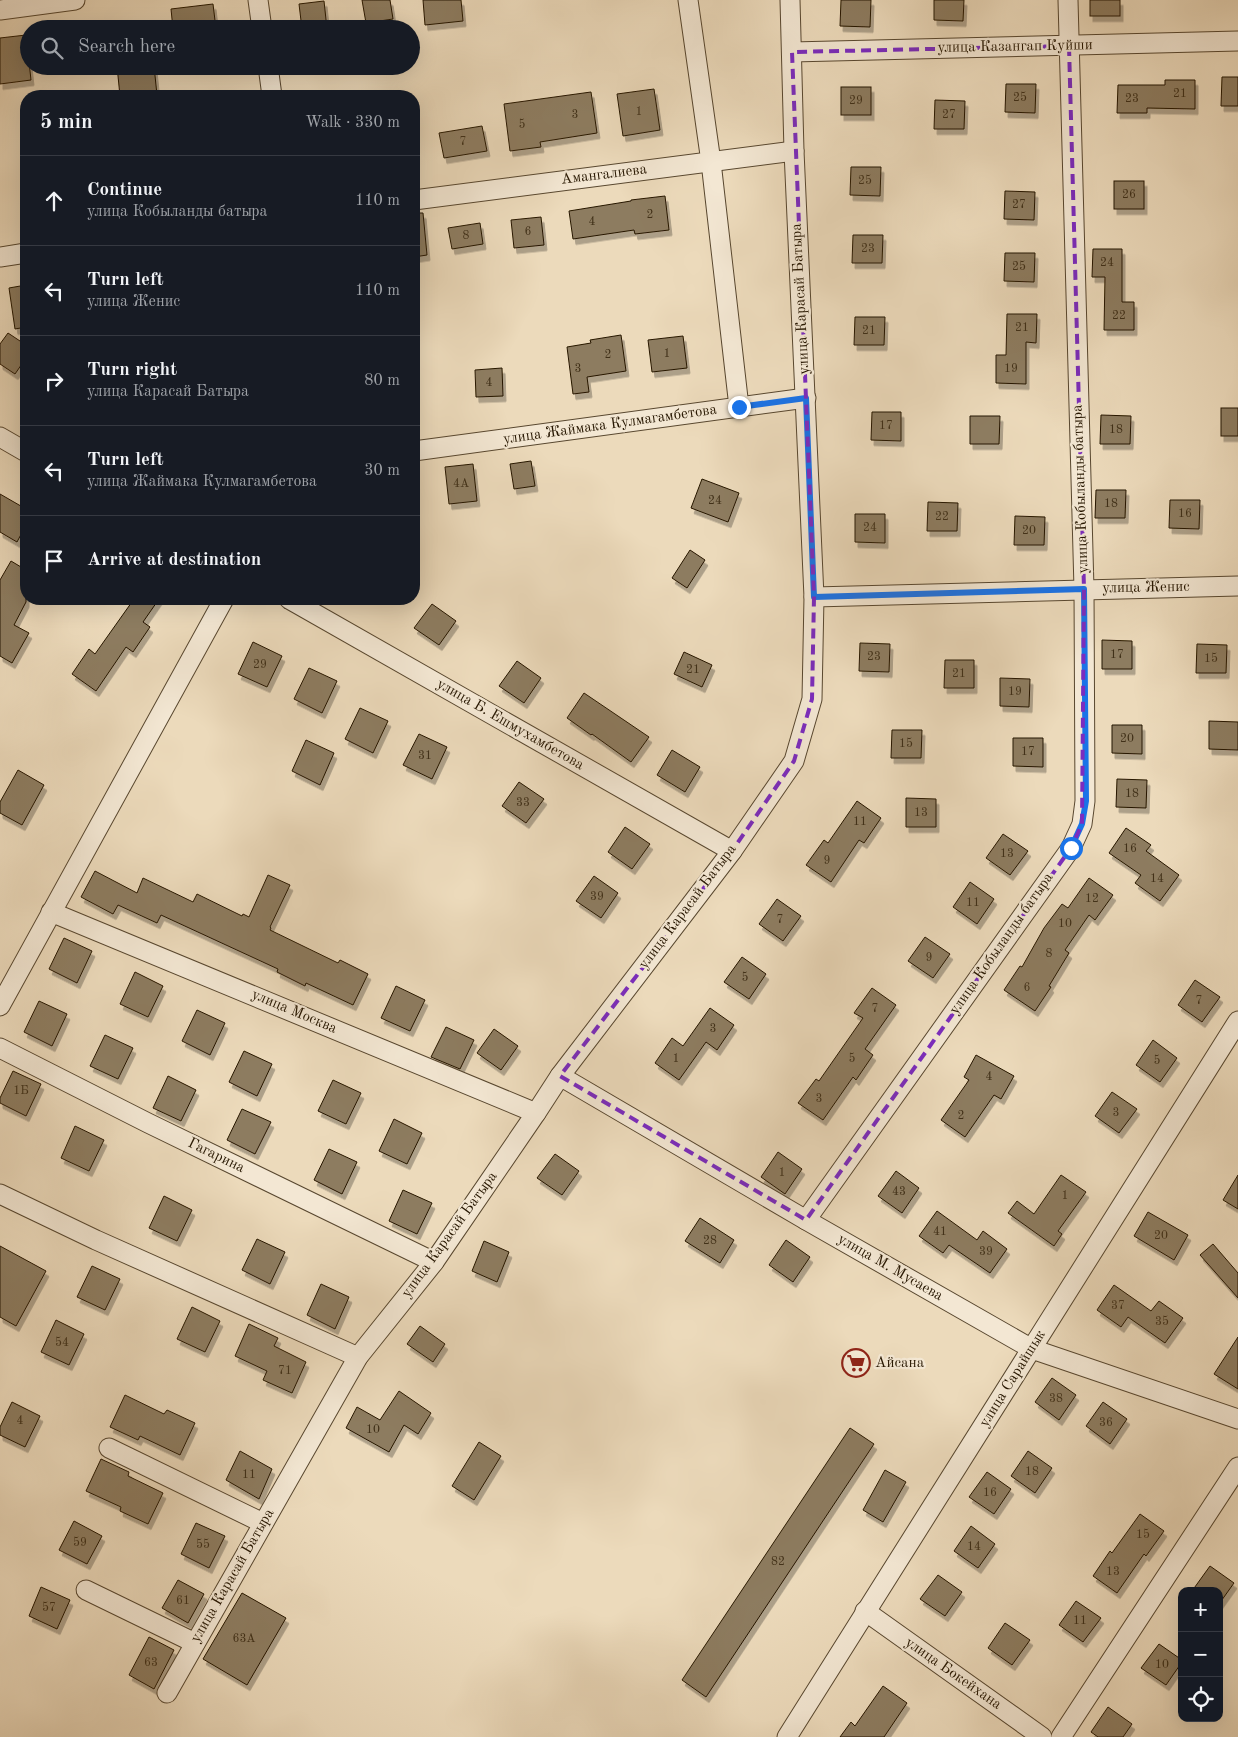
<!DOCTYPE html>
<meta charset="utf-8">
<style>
:root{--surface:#171b24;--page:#20242c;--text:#f1f3f6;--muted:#9ea1a6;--line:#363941}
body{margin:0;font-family:"Old Standard TT",serif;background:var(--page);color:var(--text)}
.controls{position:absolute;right:15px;bottom:15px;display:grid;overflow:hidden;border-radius:10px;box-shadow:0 5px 20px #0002}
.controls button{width:45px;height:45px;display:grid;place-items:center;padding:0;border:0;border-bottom:1px solid var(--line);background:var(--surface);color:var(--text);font:25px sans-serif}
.stop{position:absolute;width:15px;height:15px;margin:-11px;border:4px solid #1a73e8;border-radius:50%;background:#fff}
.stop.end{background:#1a73e8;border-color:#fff;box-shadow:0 1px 5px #0008}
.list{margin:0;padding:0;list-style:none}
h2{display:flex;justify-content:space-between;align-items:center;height:65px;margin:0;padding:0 20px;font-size:21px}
h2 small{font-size:16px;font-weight:400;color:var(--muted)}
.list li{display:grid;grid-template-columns:32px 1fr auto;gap:15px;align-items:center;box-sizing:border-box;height:90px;padding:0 20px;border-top:1px solid var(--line)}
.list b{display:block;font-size:19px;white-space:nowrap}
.list p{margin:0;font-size:16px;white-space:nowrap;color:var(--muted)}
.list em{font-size:16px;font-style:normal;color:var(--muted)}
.icon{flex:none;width:28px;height:28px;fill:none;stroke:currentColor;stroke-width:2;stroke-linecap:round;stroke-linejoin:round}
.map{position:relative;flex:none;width:1238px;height:1737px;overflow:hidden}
.search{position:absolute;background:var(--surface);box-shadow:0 5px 20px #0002;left:20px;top:20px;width:400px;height:55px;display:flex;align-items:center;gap:12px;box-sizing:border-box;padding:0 18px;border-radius:28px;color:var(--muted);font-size:19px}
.panel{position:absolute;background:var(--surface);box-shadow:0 5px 20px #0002;left:20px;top:90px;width:400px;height:515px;border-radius:20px}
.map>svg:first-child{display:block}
.building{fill:#8d7c61;stroke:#261600;filter:url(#shadow)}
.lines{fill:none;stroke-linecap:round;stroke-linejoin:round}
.street-casing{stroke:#58472f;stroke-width:21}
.street{stroke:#f3e7d3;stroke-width:19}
.route{stroke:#1a73e8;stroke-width:6}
.marked{fill:none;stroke:#7b2cbf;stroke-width:4;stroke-dasharray:10 6;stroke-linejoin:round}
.labels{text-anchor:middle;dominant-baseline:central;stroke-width:4.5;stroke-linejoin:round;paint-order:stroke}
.number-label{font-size:12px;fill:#403018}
.street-label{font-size:15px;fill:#261600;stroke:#f3e7d3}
.poi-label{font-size:15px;fill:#261600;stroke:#f3e7d3;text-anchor:start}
</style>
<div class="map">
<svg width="1238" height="1737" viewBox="0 0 1238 1737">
<defs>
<filter id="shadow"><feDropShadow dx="3" dy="5.5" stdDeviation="0" flood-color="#0004"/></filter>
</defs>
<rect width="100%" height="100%" fill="#ecdabb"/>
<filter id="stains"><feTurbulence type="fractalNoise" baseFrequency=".004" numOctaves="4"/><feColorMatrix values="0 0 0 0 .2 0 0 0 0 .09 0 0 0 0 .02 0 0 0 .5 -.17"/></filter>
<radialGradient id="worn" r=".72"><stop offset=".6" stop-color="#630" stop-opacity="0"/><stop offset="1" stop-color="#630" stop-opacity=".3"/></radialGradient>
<g class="building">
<path d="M362,0h28l3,19 -27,4z"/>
<path d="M423,0h38l2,21 -38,4z"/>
<path d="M841,0h30l-1,27 -30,-1z"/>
<path d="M934,0h30l-1,21 -29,-1z"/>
<rect x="1090" y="0" width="30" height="16"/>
<path d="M324,1l3,28h-25l-3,-25z"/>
<path d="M213,4l3,25h-43l-2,-20z"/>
<path d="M26,35l5,45 -31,4v-46z"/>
<path d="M117,66h37l3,29 -37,1z"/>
<path d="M1222,77h16v29h-17z"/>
<path d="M1165,80h30v29l-48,-1v5h-30l1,-28h47z"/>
<path d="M1006,84h30l-1,29 -30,-1z"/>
<rect x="841" y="87" width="30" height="28"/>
<path d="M654,89l6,41 -37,6 -6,-42z"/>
<path d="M591,92l6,41 -57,9 1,5 -31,4 -6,-47z"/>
<path d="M935,100l30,1 -1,28h-30z"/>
<path d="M482,126l5,25 -43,7 -5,-25z"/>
<path d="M851,167h30l-1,29 -30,-1z"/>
<rect x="1114" y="181" width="30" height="28"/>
<path d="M1005,191l30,1 -1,28 -30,-1z"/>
<path d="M665,196l4,34 -34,4 -1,-4 -61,9 -4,-28 62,-10v-1z"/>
<path d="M414,213h9l4,42 -13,2z"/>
<path d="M541,217l3,28 -30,3 -3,-28z"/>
<path d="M480,223l3,21 -31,5 -4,-21z"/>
<path d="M853,235h30l-1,28h-30z"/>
<path d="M1093,249h29v53h12v28h-30l1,-53h-13z"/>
<path d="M1005,253h30l-1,29 -30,-1z"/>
<path d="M26,285v42l-11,2 -6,-41z"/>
<path d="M1007,314h30l-1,29 -10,-1v42l-30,-1v-28h10z"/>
<path d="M855,317h30l-1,28h-30z"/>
<path d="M8,333l18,12v13l-11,16 -15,-10v-20z"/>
<path d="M621,335l5,36 -39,6 2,15 -16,2 -6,-47 24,-4 -1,-3z"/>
<path d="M683,336l4,32 -35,4 -4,-32z"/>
<path d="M502,368l1,28 -27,1 -1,-27z"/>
<rect x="1221" y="408" width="17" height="28"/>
<path d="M872,412h29v29l-30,-1z"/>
<path d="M1101,415l30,1 -1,28h-30z"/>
<path d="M970,416h30l-1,28h-29z"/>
<path d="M531,461l4,25 -21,3 -4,-25z"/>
<path d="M473,464l4,37 -28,3 -4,-37z"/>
<path d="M702,479l37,14 -11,29 -37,-14z"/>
<path d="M1096,490h30l-1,28h-30z"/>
<path d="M0,494l26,15v16l-9,17 -17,-10z"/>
<path d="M1170,500h30l-1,29 -30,-1z"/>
<path d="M928,502l30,1 -1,28h-30z"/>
<path d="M855,514h30v29l-30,-1z"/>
<path d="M1015,516l30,1 -1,28h-30z"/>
<path d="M690,550l15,10 -18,28 -15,-10z"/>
<path d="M11,561l15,9v32l-12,23 15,8 -17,30 -12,-7v-76z"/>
<path d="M134,599h25l-16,23 7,5 -17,25 -7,-5 -30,44 -24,-17 17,-25 6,5z"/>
<path d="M432,604l24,17 -17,24 -25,-17z"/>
<path d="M1102,640l30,1v28h-30z"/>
<path d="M253,642l29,14 -15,31 -29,-13z"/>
<path d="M860,643l30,1 -1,28 -30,-1z"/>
<path d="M1197,644l30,1 -1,28h-30z"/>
<path d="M684,652l28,13 -10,22 -28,-13z"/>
<path d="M945,660h29v28h-30z"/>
<path d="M517,661l24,17 -17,25 -25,-17z"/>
<path d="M309,668l28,13 -15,32 -28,-14z"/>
<path d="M1000,678l30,1 -1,28 -29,-1z"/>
<path d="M584,693l65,44 -18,25 -39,-28 -1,1 -24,-17z"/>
<path d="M360,708l28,13 -15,32 -28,-14z"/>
<path d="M1209,721l29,1v28l-29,-1z"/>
<path d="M1112,725h30v29l-30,-1z"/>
<path d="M892,730h30l-1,28h-30z"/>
<path d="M419,734l28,13 -15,32 -29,-14z"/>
<path d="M1013,738h30v29l-30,-1z"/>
<path d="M306,740l28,13 -14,32 -28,-14z"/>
<path d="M672,750l28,17 -15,25 -28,-17z"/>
<path d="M18,770l26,15 -22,40 -22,-12v-11z"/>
<path d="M1117,779l30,1 -1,28 -30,-1z"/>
<path d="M519,782l25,17 -18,24 -24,-17z"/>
<path d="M906,798l30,1v28h-30z"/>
<path d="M857,801l24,17 -17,25 -5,-3 -28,42 -25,-17 18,-25 4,3z"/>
<path d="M625,827l25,17 -18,25 -24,-17z"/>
<path d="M1126,828l25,17 -5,6 33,24 -19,26 -25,-18 6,-8 -32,-22z"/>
<path d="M1003,834l25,17 -18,24 -24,-17z"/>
<path d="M95,871l42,22 6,-15 50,24 4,-8 45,22 1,-2 6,3 19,-42 22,10 -20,42 1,1 -1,2 68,33 2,-3 28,14 -15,31 -47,-22 -1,3 -28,-14 1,-3 -117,-54 -4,8 -39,-18 -5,9 -32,-17z"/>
<path d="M594,876l24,17 -17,25 -25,-17z"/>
<path d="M1089,878l24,17 -18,25 -6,-5 -24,35 4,3 -20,33 2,1 -16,24 -31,-21 16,-24 2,1 22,-39 18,-24 6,4z"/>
<path d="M970,882l24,17 -17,25 -24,-17z"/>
<path d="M777,899l24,17 -18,25 -24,-17z"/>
<path d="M925,937l25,17 -17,24 -25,-17z"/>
<path d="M64,938l28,13 -15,32 -28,-14z"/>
<path d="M742,957l24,17 -17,25 -25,-17z"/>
<path d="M135,972l28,14 -15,31 -28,-13z"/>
<path d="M1195,980l25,17 -18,25 -24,-17z"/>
<path d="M396,986l29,14 -15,31 -29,-13z"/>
<path d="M872,988l24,17 -31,44 8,6 -17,25 -3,-3 -30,43 -25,-17 18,-24 3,2 44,-63 -9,-5z"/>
<path d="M39,1001l28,13 -15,32 -28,-14z"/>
<path d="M710,1008l24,17 -17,25 -11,-8 -27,38 -24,-17 17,-25 11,8z"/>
<path d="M197,1010l28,13 -15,32 -28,-14z"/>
<path d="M446,1027l28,13 -14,29 -29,-12z"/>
<path d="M494,1029l24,17 -17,24 -24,-17z"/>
<path d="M105,1035l28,13 -15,31 -28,-13z"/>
<path d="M1153,1040l24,18 -17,24 -24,-17z"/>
<path d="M244,1051l28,13 -15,32 -28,-14z"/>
<path d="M976,1055l38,21 -13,23 -7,-4 -29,42 -24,-17 28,-40 -5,-3z"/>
<path d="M13,1071l28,13 -15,32 -26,-13v-5z"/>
<path d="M168,1076l28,14 -15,31 -28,-13z"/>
<path d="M333,1080l28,13 -15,31 -28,-13z"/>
<path d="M1112,1092l25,17 -18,24 -24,-17z"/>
<path d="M242,1109l29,13 -16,32 -28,-14z"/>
<path d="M394,1119l28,14 -15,31 -28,-13z"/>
<path d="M75,1126l29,14 -15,31 -28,-13z"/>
<path d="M329,1149l28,13 -15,32 -28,-14z"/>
<path d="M778,1152l24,17 -17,25 -24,-17z"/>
<path d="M555,1154l24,17 -17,24 -25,-17z"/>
<path d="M896,1171l23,17 -17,25 -24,-17z"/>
<path d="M1061,1175l25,17 -28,39 4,3 -8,12 -46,-33 9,-12 17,13z"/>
<path d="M1238,1175v34l-15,-9z"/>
<path d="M403,1190l29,13 -15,31 -28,-13z"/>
<path d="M164,1196l28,14 -15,31 -28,-13z"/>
<path d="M937,1211l40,29 6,-9 24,18 -17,24 -41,-28 -6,8 -24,-17z"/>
<path d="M1148,1212l40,23 -14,25 -40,-24z"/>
<path d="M700,1218l34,22 -14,23 -35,-22z"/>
<path d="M257,1239l28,13 -15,32 -28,-14z"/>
<path d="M786,1240l24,17 -17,25 -24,-17z"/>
<path d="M484,1241l25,11 -12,30 -25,-11z"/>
<path d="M1213,1244l25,29v25l-38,-43z"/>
<path d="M0,1246l46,25 -30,55 -16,-9z"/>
<path d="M92,1266l28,13 -15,31 -28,-13z"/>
<path d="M321,1284l28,13 -14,32 -28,-14z"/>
<path d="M1114,1285l37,26 8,-10 24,17 -18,25 -37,-26 -7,10 -24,-17z"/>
<path d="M192,1307l28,14 -15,31 -28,-13z"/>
<path d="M56,1320l28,14 -15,31 -28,-13z"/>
<path d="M249,1324l29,14 -4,8 32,16 -14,31 -29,-13 4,-9 -32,-15z"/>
<path d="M420,1326l25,18 -12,18 -26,-18z"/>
<path d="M1238,1337v52l-24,-15z"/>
<path d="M1052,1378l24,17 -17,25 -24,-18z"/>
<path d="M399,1391l32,22 -13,21 -14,-9 -15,27 -43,-24 11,-21 23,13z"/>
<path d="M125,1395l39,19 3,-4 28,13 -15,32 -40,-19 -2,4 -28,-13z"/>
<path d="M12,1402l28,14 -15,31 -25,-12v-8z"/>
<path d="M1103,1402l24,17 -17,25 -24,-18z"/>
<path d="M850,1428l24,16 -168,253 -24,-17z"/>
<path d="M479,1442l22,14 -27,44 -22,-14z"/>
<path d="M240,1451l32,18 -13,30 -33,-19z"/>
<path d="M1028,1451l24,17 -17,25 -24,-17z"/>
<path d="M101,1459l28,13 -1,4 35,17 -15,31 -28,-13 1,-4 -35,-16z"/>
<path d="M885,1470l21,12 -23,40 -20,-12z"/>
<path d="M987,1472l24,17 -17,25 -25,-17z"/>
<path d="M1140,1514l24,17 -18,25 -2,-2 -27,39 -24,-17 17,-25 2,2z"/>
<path d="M74,1521l28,15 -15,28 -28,-14z"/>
<path d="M196,1523l29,13 -16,32 -28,-14z"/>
<path d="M971,1526l24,18 -17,24 -24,-17z"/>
<path d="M1210,1566l24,17 -15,21v-13h-27z"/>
<path d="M938,1575l24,17 -17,24 -25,-17z"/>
<path d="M178,1580l26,14 -16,29 -26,-15z"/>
<path d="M41,1587l29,13 -13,29 -28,-13z"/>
<path d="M242,1593l44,25 -39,67 -44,-26z"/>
<path d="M1076,1601l25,17 -18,24 -24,-17z"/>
<path d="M1005,1623l25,17 -18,25 -24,-17z"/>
<path d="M149,1637l25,13 -20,39 -25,-14z"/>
<path d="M1159,1644l23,16v2l-16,23 -25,-17z"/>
<path d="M883,1686l24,17 -23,34h-44l11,-15 4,4z"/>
<path d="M1108,1707l24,17 -9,13h-25l-7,-5z"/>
</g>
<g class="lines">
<defs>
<g id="street">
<path d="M258,0l4,29"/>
<path d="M688,0l23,162 28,245"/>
<path d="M0,10l75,-10"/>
<path d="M792,52l446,-11"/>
<path d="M268,66l4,30"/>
<path d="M414,200l380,-49"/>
<path d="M0,257l26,-4"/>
<path d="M0,437l26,15"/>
<path d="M414,451l392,-53"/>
<path d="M814,597l424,-11"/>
<path d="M289,599l443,252"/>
<path d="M51,912l485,201"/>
<path d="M0,1006l224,-407"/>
<path d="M0,1048l148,75 286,139"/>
<path d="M560,1076l246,144 226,129 206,70"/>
<path d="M0,1194l96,46 262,117"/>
<path d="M806,1220l265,-372 11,-24 3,-23 -1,-212 -16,-589"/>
<path d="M109,1448l154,75"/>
<path d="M86,1590l109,53"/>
<path d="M865,1611l177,126"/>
<path d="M167,1693l191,-336 76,-95 102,-149 24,-37 172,-225 62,-90 18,-62 2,-102 -20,-446 -4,-151"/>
<path d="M787,1737l451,-716"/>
<path d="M1061,1737l177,-270"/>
</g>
</defs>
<use href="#street" class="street-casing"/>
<use href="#street" class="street"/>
</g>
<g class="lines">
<path class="route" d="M739,407l67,-9 8,199 270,-8 2,212 -4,23 -11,24"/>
</g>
<path class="marked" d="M1069,46l15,543 -2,235 -11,24 -265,372 -246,-144 172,-225 62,-90 18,-62 2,-102 -22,-545z"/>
<defs>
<symbol id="supermarket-ring" viewBox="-11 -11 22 22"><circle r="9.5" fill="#f3e7d3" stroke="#8f2418" stroke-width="1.5"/><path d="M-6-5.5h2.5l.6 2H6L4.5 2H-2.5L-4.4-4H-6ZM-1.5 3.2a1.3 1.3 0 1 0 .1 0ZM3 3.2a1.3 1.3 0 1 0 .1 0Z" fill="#8f2418"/></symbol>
</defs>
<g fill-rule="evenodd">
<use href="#supermarket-ring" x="840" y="1347" width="32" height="32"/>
</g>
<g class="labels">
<g class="number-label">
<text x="1180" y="94">21</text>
<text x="1020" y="98">25</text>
<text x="1132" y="99">23</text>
<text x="856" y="101">29</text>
<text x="639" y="112">1</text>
<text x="575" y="115">3</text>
<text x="949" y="115">27</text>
<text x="522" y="125">5</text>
<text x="463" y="142">7</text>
<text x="865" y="181">25</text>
<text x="1129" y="195">26</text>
<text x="1019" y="205">27</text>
<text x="650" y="215">2</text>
<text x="592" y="222">4</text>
<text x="528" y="232">6</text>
<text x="466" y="236">8</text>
<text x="868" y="249">23</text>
<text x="1107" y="263">24</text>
<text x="1019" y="267">25</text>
<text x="1119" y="316">22</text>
<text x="1022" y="328">21</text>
<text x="869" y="331">21</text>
<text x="667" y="354">1</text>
<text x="608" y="355">2</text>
<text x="578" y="369">3</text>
<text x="1011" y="369">19</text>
<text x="489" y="383">4</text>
<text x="886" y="426">17</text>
<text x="1116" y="430">18</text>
<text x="461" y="484">4А</text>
<text x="715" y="501">24</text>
<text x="1111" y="504">18</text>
<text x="1185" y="514">16</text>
<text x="942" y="517">22</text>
<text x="870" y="528">24</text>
<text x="1029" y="531">20</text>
<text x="1117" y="655">17</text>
<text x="874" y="657">23</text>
<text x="1211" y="659">15</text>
<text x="260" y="665">29</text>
<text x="693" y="670">21</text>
<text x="959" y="674">21</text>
<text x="1015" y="692">19</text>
<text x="1127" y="739">20</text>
<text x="906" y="744">15</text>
<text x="1028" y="752">17</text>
<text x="425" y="756">31</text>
<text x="1132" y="794">18</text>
<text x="523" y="803">33</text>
<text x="921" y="813">13</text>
<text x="860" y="822">11</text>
<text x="1130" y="849">16</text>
<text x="1007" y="854">13</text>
<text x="827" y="861">9</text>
<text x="1157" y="879">14</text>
<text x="597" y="897">39</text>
<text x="1092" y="899">12</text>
<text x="973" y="903">11</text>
<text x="780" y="920">7</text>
<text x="1065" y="924">10</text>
<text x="1049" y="954">8</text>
<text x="929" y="958">9</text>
<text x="745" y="978">5</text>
<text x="1027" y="988">6</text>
<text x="1199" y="1001">7</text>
<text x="875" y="1009">7</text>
<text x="713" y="1029">3</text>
<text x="676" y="1059">1</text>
<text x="852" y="1059">5</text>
<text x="1157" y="1061">5</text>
<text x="989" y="1077">4</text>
<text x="21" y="1091">1Б</text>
<text x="819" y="1099">3</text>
<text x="1116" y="1113">3</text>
<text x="961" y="1116">2</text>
<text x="782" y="1173">1</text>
<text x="899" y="1192">43</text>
<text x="1065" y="1196">1</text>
<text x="940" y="1232">41</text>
<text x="1161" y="1236">20</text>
<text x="710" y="1241">28</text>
<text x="986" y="1252">39</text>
<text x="1118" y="1306">37</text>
<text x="1162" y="1322">35</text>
<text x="62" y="1343">54</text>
<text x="285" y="1371">71</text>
<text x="1056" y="1399">38</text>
<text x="20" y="1421">4</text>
<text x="1106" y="1423">36</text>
<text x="373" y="1430">10</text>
<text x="1032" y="1472">18</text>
<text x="249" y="1475">11</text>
<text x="990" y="1493">16</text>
<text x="1143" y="1535">15</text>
<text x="80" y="1543">59</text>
<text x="203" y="1545">55</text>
<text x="974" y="1547">14</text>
<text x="778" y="1562">82</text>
<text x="1113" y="1572">13</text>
<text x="183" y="1601">61</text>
<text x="49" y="1608">57</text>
<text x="1080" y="1621">11</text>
<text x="244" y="1639">63А</text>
<text x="151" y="1663">63</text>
<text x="1162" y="1665">10</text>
</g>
<g class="street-label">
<text transform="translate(1015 47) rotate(-1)">улица Казангап Куйши</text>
<text transform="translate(604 175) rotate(-7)">Амангалиева</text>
<text transform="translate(801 299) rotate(-93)">улица Карасай Батыра</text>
<text transform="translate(610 425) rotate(-8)">улица Жаймака Кулмагамбетова</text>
<text transform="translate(1081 489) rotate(-92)">улица Кобыланды батыра</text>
<text transform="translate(1146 588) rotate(-1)">улица Женис</text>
<text transform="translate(510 725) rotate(30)">улица Б. Ешмухамбетова</text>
<text transform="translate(688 907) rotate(-53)">улица Карасай Батыра</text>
<text transform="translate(1002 944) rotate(-55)">улица Кобыланды батыра</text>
<text transform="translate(294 1012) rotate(23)">улица Москва</text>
<text transform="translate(216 1156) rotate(26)">Гагарина</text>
<text transform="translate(450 1235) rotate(-54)">улица Карасай Батыра</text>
<text transform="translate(890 1268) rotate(30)">улица М. Мусаева</text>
<text transform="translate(1013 1379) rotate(-58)">улица Сарайшык</text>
<text transform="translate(233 1576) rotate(-60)">улица Карасай Батыра</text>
<text transform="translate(953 1674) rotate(35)">улица Бокейхана</text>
</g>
<g class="poi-label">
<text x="875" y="1363">Айсана</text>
</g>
</g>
<rect width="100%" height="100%" filter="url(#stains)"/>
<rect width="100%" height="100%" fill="url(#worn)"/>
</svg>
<div class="controls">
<button>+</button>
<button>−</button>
<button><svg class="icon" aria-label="locate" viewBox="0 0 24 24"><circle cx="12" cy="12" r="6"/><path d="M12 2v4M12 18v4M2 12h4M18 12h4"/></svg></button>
</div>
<div class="stop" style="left:1071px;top:848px"></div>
<div class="stop end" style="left:739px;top:407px"></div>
<div class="search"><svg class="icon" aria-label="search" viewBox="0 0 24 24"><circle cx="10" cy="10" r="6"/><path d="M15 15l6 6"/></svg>Search here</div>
<section class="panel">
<h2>5 min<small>Walk · 330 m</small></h2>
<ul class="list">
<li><svg class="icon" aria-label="ahead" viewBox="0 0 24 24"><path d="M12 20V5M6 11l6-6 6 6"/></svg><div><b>Continue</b><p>улица Кобыланды батыра</p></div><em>110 m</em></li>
<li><svg class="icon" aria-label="left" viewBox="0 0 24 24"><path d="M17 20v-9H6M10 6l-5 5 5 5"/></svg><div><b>Turn left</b><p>улица Женис</p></div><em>110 m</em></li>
<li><svg class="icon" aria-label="right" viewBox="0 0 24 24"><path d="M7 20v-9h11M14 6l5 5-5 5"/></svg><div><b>Turn right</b><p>улица Карасай Батыра</p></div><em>80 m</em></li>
<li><svg class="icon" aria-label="left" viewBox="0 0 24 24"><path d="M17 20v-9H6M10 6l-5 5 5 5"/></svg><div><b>Turn left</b><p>улица Жаймака Кулмагамбетова</p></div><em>30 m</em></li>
<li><svg class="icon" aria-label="arrive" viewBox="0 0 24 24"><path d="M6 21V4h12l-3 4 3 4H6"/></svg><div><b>Arrive at destination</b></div></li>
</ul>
</section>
</div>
